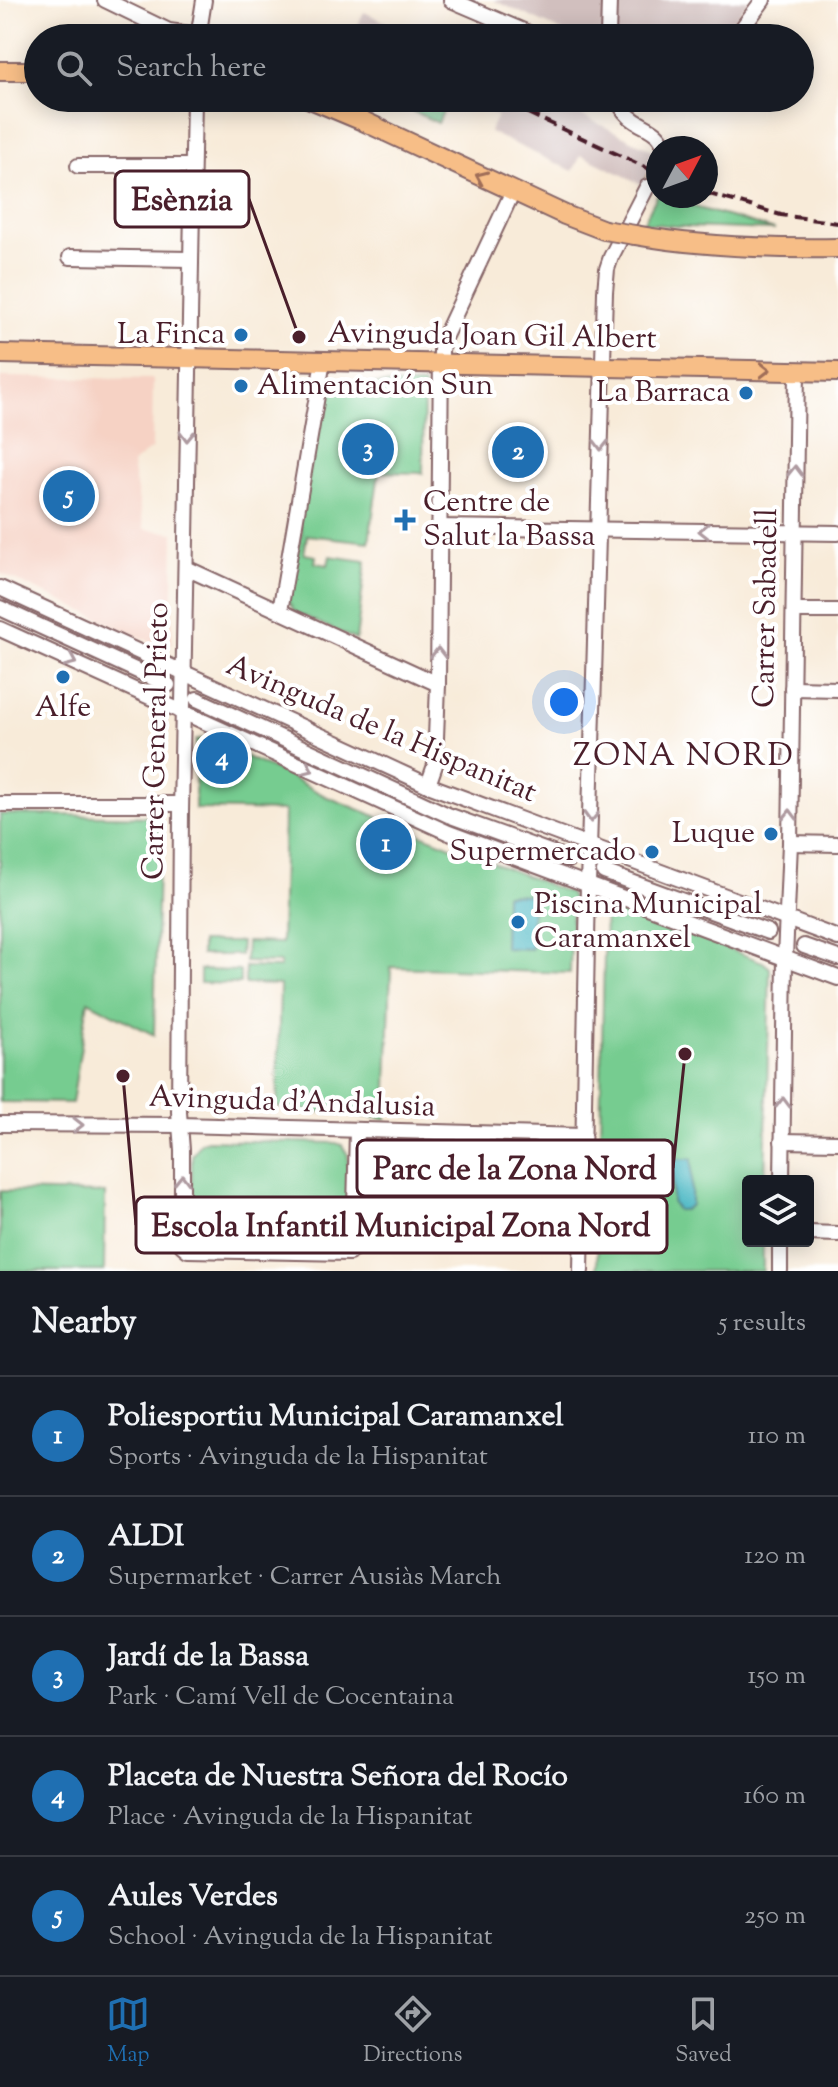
<!DOCTYPE html>
<meta charset="utf-8">
<style>
:root{--surface:#171b24;--page:#20242c;--text:#f1f3f6;--muted:#9ea1a6;--line:#363941;--accent:#1f6fb2}
body{margin:0;font-family:"Sorts Mill Goudy",serif;background:var(--page);color:var(--text)}
.controls{position:absolute;right:24px;bottom:24px;display:grid;overflow:hidden;border-radius:8px;box-shadow:0 4px 20px #0003}
.controls button{width:72px;height:72px;display:grid;place-items:center;padding:0;border:0;border-bottom:2px solid var(--line);background:var(--surface);color:var(--text);font:40px sans-serif}
.compass{position:absolute;left:646px;top:136px;width:72px;height:72px;border-radius:50%;background:var(--surface);box-shadow:0 4px 20px #0003;rotate:49deg}
.you{position:absolute;left:564px;top:702px;width:28px;height:28px;margin:-20px;border:6px solid #fff;border-radius:50%;background:#1a73e8;box-shadow:0 0 0 12px #1a73e833}
.badge{display:grid;place-items:center;width:52px;height:52px;border-radius:50%;background:var(--accent);color:#fff;font-size:26px;font-weight:700}
.pin{position:absolute;translate:-50% -50%;border:4px solid #fff;box-shadow:0 2px 8px #0006}
.list{margin:0;padding:0;list-style:none}
h2{display:flex;justify-content:space-between;align-items:center;height:104px;margin:0;padding:0 32px;font-size:34px}
h2 small{font-size:26px;font-weight:400;color:var(--muted)}
.list li{display:grid;grid-template-columns:52px 1fr auto;gap:24px;align-items:center;box-sizing:border-box;height:120px;padding:0 32px;border-top:2px solid var(--line)}
.list b{display:block;font-size:30px;white-space:nowrap}
.list p{margin:0;font-size:26px;white-space:nowrap;color:var(--muted)}
.list em{font-size:26px;font-style:normal;color:var(--muted)}
.icon{flex:none;width:44px;height:44px;fill:none;stroke:currentColor;stroke-width:2;stroke-linecap:round;stroke-linejoin:round}
.map{position:relative;flex:none;width:838px;height:1271px;overflow:hidden}
.search{position:absolute;background:var(--surface);box-shadow:0 4px 20px #0003;left:24px;right:24px;top:24px;height:88px;display:flex;align-items:center;gap:20px;box-sizing:border-box;padding:0 28px;border-radius:44px;color:var(--muted);font-size:30px}
.sheet{height:704px;background:var(--surface)}
nav{display:flex;justify-content:space-around;align-items:center;box-sizing:border-box;height:112px;border-top:2px solid var(--line);background:var(--surface);font-size:22px;color:var(--muted)}
nav a{display:grid;justify-items:center;gap:4px}
nav .on{color:var(--accent)}
.map>svg:first-child{display:block}
.built{fill:#f6d2c4}
.industrial{fill:#d1bfbe}
.green{fill:#76cc90;stroke:#60765e;stroke-width:2}
.water{fill:#47b6c2;stroke:#486a76;stroke-width:2}
.lines{fill:none;stroke-linecap:round;stroke-linejoin:round}
.minor-tunnel{stroke:#d5c2b6;stroke-width:14;stroke-dasharray:14 7;stroke-linecap:butt}
.minor-casing{stroke:#876668;stroke-width:18}
.major-casing{stroke:#876668;stroke-width:22}
.minor{stroke:#fff;stroke-width:14}
.major{stroke:#f7be87;stroke-width:18}
.rail{stroke:#4a1f2b;stroke-width:4;stroke-dasharray:12 6;stroke-linecap:butt}
.major-bridge-casing{stroke:#876668;stroke-width:22;stroke-linecap:butt}
.major-bridge{stroke:#f7be87;stroke-width:18}
.oneway{stroke:#a06e59}
.oneway2{stroke:#ae9aa0}
.poi-dot{fill:#1f6fb2;stroke:#fff;stroke-width:3}
.labels{text-anchor:middle;dominant-baseline:central;stroke-width:8;stroke-linejoin:round;paint-order:stroke}
.poi-label{font-size:30px;fill:#4a1f2b;stroke:#fff;text-anchor:end}
.street-label{font-size:30px;fill:#4a1f2b;stroke:#fff}
.neighbourhood-label{font-size:32px;letter-spacing:2px;fill:#4a1f2b;stroke:#fff}
.leader{fill:none;stroke:#4a1f2b;stroke-width:3}
.callout-dot{fill:#4a1f2b;stroke:#fff;stroke-width:3}
.callout{fill:#fff;stroke:#4a1f2b;stroke-width:3}
.callout-label{font-size:32px;text-anchor:middle;font-weight:bold;fill:#4a1f2b}
</style>
<div class="map">
<svg width="838" height="1271" viewBox="0 0 838 1271">
<rect width="100%" height="100%" fill="#fff"/>
<filter id="ink" filterUnits="userSpaceOnUse"><feTurbulence type="fractalNoise" baseFrequency=".0125" numOctaves="2"/><feDisplacementMap in="SourceGraphic" scale="16" xChannelSelector="R" yChannelSelector="G"/><feConvolveMatrix kernelMatrix="1 2 1 2 8 2 1 2 1" color-interpolation-filters="sRGB"/></filter>
<filter id="wash" filterUnits="userSpaceOnUse"><feTurbulence type="fractalNoise" baseFrequency=".006" numOctaves="4" result="noise"/><feDisplacementMap in="SourceGraphic" scale="32" xChannelSelector="R" yChannelSelector="G"/><feGaussianBlur stdDeviation="1.8" result="paint"/><feColorMatrix in="noise" values="0 0 0 0 0 0 0 0 0 0 0 0 0 0 0 0 0 1.4 0 .05"/><feComposite in="paint" operator="in"/></filter>
<g filter="url(#wash)">
<rect width="100%" height="100%" fill="#f8ebd9"/>
<path class="built" d="M0,377l153,2 -1,69 -20,16 12,65 30,4 -2,110 -8,5 -164,-75z"/>
<g class="industrial">
<path d="M493,0h256l-29,38h-143z"/>
<path d="M364,12l56,26h-69z"/>
<path d="M457,98h90l111,55v39l-77,-37 -8,16 -84,-39 8,-16z"/>
</g>
<g class="green">
<path d="M384,98h65l-11,25z"/>
<path d="M658,194v2h10l30,12 77,22 -89,-3 -43,-4z"/>
<path d="M326,384l98,1 -1,88 -44,-1 -10,70 -62,-7 -3,19 12,2 -1,7 13,2 2,-9 36,5 -10,79 -61,-28 -7,-11 14,-70 -3,-10z"/>
<path d="M205,738l81,37 39,21 244,97 3,5 -2,75 -179,-6 -5,152 -109,-12 3,-122 -35,-1v-17l35,1v-5l-35,-1 1,-20 35,1 3,-132 -89,-2 1,-69z"/>
<path d="M0,814l159,3 -5,218 -66,-34 -16,102 -72,-1z"/>
<path d="M611,905l152,57 7,6 -5,213h-17v60h15v30h-166l8,-360 1,-4z"/>
<path d="M201,942h40l-1,13h-39z"/>
<path d="M200,970l40,1v13l-40,-1z"/>
<path d="M207,1140l129,3 6,2 6,10 -2,79 -9,8 -138,-2 -8,-8 1,-77 8,-12z"/>
<path d="M0,1191l105,2 -1,78h-104z"/>
</g>
<g class="water">
<path d="M505,894l27,1 -1,54 -27,-1z"/>
<path d="M673,1159h19l-1,46 -7,5h-7l-5,-8z"/>
</g>
</g>
<g filter="url(#ink)">
<g class="lines">
<path class="minor-tunnel" d="M647,187l11,-23"/>
<defs>
<g id="minor">
<path d="M105,0l64,31 29,4 9,3"/>
<path d="M451,0l89,38"/>
<path d="M198,38l6,-38"/>
<path d="M608,38l1,-38"/>
<path d="M735,38l28,-38"/>
<path d="M194,98l-13,715 -2,299 3,38v95l6,5 161,3 5,-6 3,-116"/>
<path d="M617,98c4,9 9,17 17,22 13,9 27,11 30,28"/>
<path d="M675,98h10"/>
<path d="M78,166h113"/>
<path d="M70,257l120,2"/>
<path d="M438,527l400,6"/>
<path d="M186,568l252,116"/>
<path d="M0,588l428,197 410,153"/>
<path d="M0,608l168,77"/>
<path d="M280,611l43,-250"/>
<path d="M794,611h44"/>
<path d="M0,629l449,204 389,145"/>
<path d="M792,688l46,1"/>
<path d="M197,699l251,116 121,44"/>
<path d="M428,785l7,-20 3,-81 3,-334 3,-12 69,-147"/>
<path d="M0,804h181"/>
<path d="M790,843l48,1"/>
<path d="M604,872l164,60"/>
<path d="M804,946l34,12"/>
<path d="M0,1124l180,1 403,11"/>
<path d="M782,1141l56,1"/>
<path d="M782,1181l3,-223 5,-115 7,-472"/>
<path d="M808,1233l30,1"/>
<path d="M581,1271l7,-386 17,-593 2,-23 4,-12 36,-70"/>
<path d="M780,1271v-30"/>
</g>
<g id="major">
<path d="M0,71h38"/>
<path d="M308,98l55,23 202,94 39,15"/>
<path d="M635,235c67,12 135,14 203,13"/>
<path d="M0,354l838,18"/>
</g>
</defs>
<use href="#minor" class="minor-casing"/>
<use href="#major" class="major-casing"/>
<use href="#minor" class="minor"/>
<use href="#major" class="major"/>
<g class="rail">
<path d="M361,35l7,3"/>
<path d="M495,98l163,75"/>
<path d="M706,193l75,22 57,8"/>
</g>
<defs>
<path id="major-bridge" d="M604,230l31,5"/>
</defs>
<use href="#major-bridge" class="major-bridge-casing"/>
<use href="#major-bridge" class="major-bridge"/>
</g>
<defs><path id="oneway-chevron" d="M-2-3.5L2.5 0L-2 3.5" fill="none" stroke-width="1.6" stroke-linecap="round" stroke-linejoin="round" transform="scale(2)"/></defs>
<g class="oneway">
<use href="#oneway-chevron" transform="translate(481 177) rotate(-156)"/>
<use href="#oneway-chevron" transform="translate(765 370) rotate(1)"/>
</g>
<g class="oneway2">
<use href="#oneway-chevron" transform="translate(187 436) rotate(91)"/>
<use href="#oneway-chevron" transform="translate(601 445) rotate(91)"/>
<use href="#oneway-chevron" transform="translate(795 471) rotate(-89)"/>
<use href="#oneway-chevron" transform="translate(704 531) rotate(-179)"/>
<use href="#oneway-chevron" transform="translate(438 653) rotate(-90)"/>
<use href="#oneway-chevron" transform="translate(71 661) rotate(24)"/>
<use href="#oneway-chevron" transform="translate(308 769) rotate(24)"/>
<use href="#oneway-chevron" transform="translate(790 815) rotate(-89)"/>
<use href="#oneway-chevron" transform="translate(591 817) rotate(92)"/>
<use href="#oneway-chevron" transform="translate(783 1103) rotate(-89)"/>
<use href="#oneway-chevron" transform="translate(78 1125)"/>
<use href="#oneway-chevron" transform="translate(182 1180) rotate(-89)"/>
</g>
</g>
<g class="poi-dot">
<circle cx="241" cy="335" r="8"/>
<circle cx="241" cy="386" r="8"/>
<circle cx="746" cy="393" r="8"/>
<path d="M401 508h8v8h8v8h-8v8h-8v-8h-8v-8h8z"/>
<circle cx="63" cy="677" r="8"/>
<circle cx="771" cy="834" r="8"/>
<circle cx="652" cy="852" r="8"/>
<circle cx="518" cy="922" r="8"/>
</g>
<g class="labels">
<g class="poi-label">
<text x="225" y="335">La Finca</text>
<text x="257" y="386" text-anchor="start">Alimentación Sun</text>
<text x="730" y="393">La Barraca</text>
<text x="423" y="503" text-anchor="start">Centre de<tspan x="423" dy="34">Salut la Bassa</tspan></text>
<text x="63" y="708" text-anchor="middle">Alfe</text>
<text x="755" y="834">Luque</text>
<text x="636" y="852">Supermercado</text>
<text x="534" y="905" text-anchor="start">Piscina Municipal<tspan x="534" dy="34">Caramanxel</tspan></text>
</g>
<g class="street-label">
<text transform="translate(492 337) rotate(1)">Avinguda Joan Gil Albert</text>
<text transform="translate(767 608) rotate(-89)">Carrer Sabadell</text>
<text transform="translate(381 730) rotate(23)">Avinguda de la Hispanitat</text>
<text transform="translate(157 741) rotate(-89)">Carrer General Prieto</text>
<text transform="translate(292 1103) rotate(2)">Avinguda d'Andalusia</text>
</g>
<g class="neighbourhood-label">
<text x="684" y="757">ZONA NORD</text>
</g>
</g>
<path class="leader" d="M299 337L249 199M685 1054L673 1168M123 1076L136 1225"/>
<g class="callout-dot">
<circle cx="299" cy="337" r="8"/>
<circle cx="685" cy="1054" r="8"/>
<circle cx="123" cy="1076" r="8"/>
</g>
<g class="callout">
<rect x="115" y="171" width="134" height="56" rx="8"/>
<rect x="357" y="1140" width="316" height="56" rx="8"/>
<rect x="136" y="1197" width="531" height="56" rx="8"/>
</g>
<g class="callout-label">
<text x="182" y="210">Esènzia</text>
<text x="515" y="1179">Parc de la Zona Nord</text>
<text x="401" y="1236">Escola Infantil Municipal Zona Nord</text>
</g>
</svg>
<div class="controls">
<button><svg class="icon" aria-label="layers" viewBox="0 0 24 24"><path d="M12 4l9 5-9 5-9-5zM3 14l9 5 9-5"/></svg></button>
</div>
<svg class="compass" viewBox="-18 -18 36 36"><path d="M0-13l5 13h-10z" fill="#e53935"/><path d="M0 13l5-13h-10z" fill="#9ea1a6"/></svg>
<div class="you"></div>
<div class="pin badge" style="left:386px;top:844px">1</div>
<div class="pin badge" style="left:518px;top:452px">2</div>
<div class="pin badge" style="left:368px;top:449px">3</div>
<div class="pin badge" style="left:222px;top:758px">4</div>
<div class="pin badge" style="left:69px;top:496px">5</div>
<div class="search"><svg class="icon" aria-label="search" viewBox="0 0 24 24"><circle cx="10" cy="10" r="6"/><path d="M15 15l6 6"/></svg>Search here</div>
</div>
<section class="sheet">
<h2>Nearby<small>5 results</small></h2>
<ul class="list">
<li><span class="badge">1</span><div><b>Poliesportiu Municipal Caramanxel</b><p>Sports · Avinguda de la Hispanitat</p></div><em>110 m</em></li>
<li><span class="badge">2</span><div><b>ALDI</b><p>Supermarket · Carrer Ausiàs March</p></div><em>120 m</em></li>
<li><span class="badge">3</span><div><b>Jardí de la Bassa</b><p>Park · Camí Vell de Cocentaina</p></div><em>150 m</em></li>
<li><span class="badge">4</span><div><b>Placeta de Nuestra Señora del Rocío</b><p>Place · Avinguda de la Hispanitat</p></div><em>160 m</em></li>
<li><span class="badge">5</span><div><b>Aules Verdes</b><p>School · Avinguda de la Hispanitat</p></div><em>250 m</em></li>
</ul>
</section>
<nav>
<a class="on"><svg class="icon" aria-label="map" viewBox="0 0 24 24"><path d="M3 6l6-2 6 2 6-2v14l-6 2-6-2-6 2zM9 4v14M15 6v14"/></svg>Map</a>
<a><svg class="icon" aria-label="directions" viewBox="0 0 24 24"><path d="M12 3l9 9-9 9-9-9zM9 14v-3h6M13 9l2 2-2 2"/></svg>Directions</a>
<a><svg class="icon" aria-label="saved" viewBox="0 0 24 24"><path d="M7 4h10v16l-5-4-5 4z"/></svg>Saved</a>
</nav>
